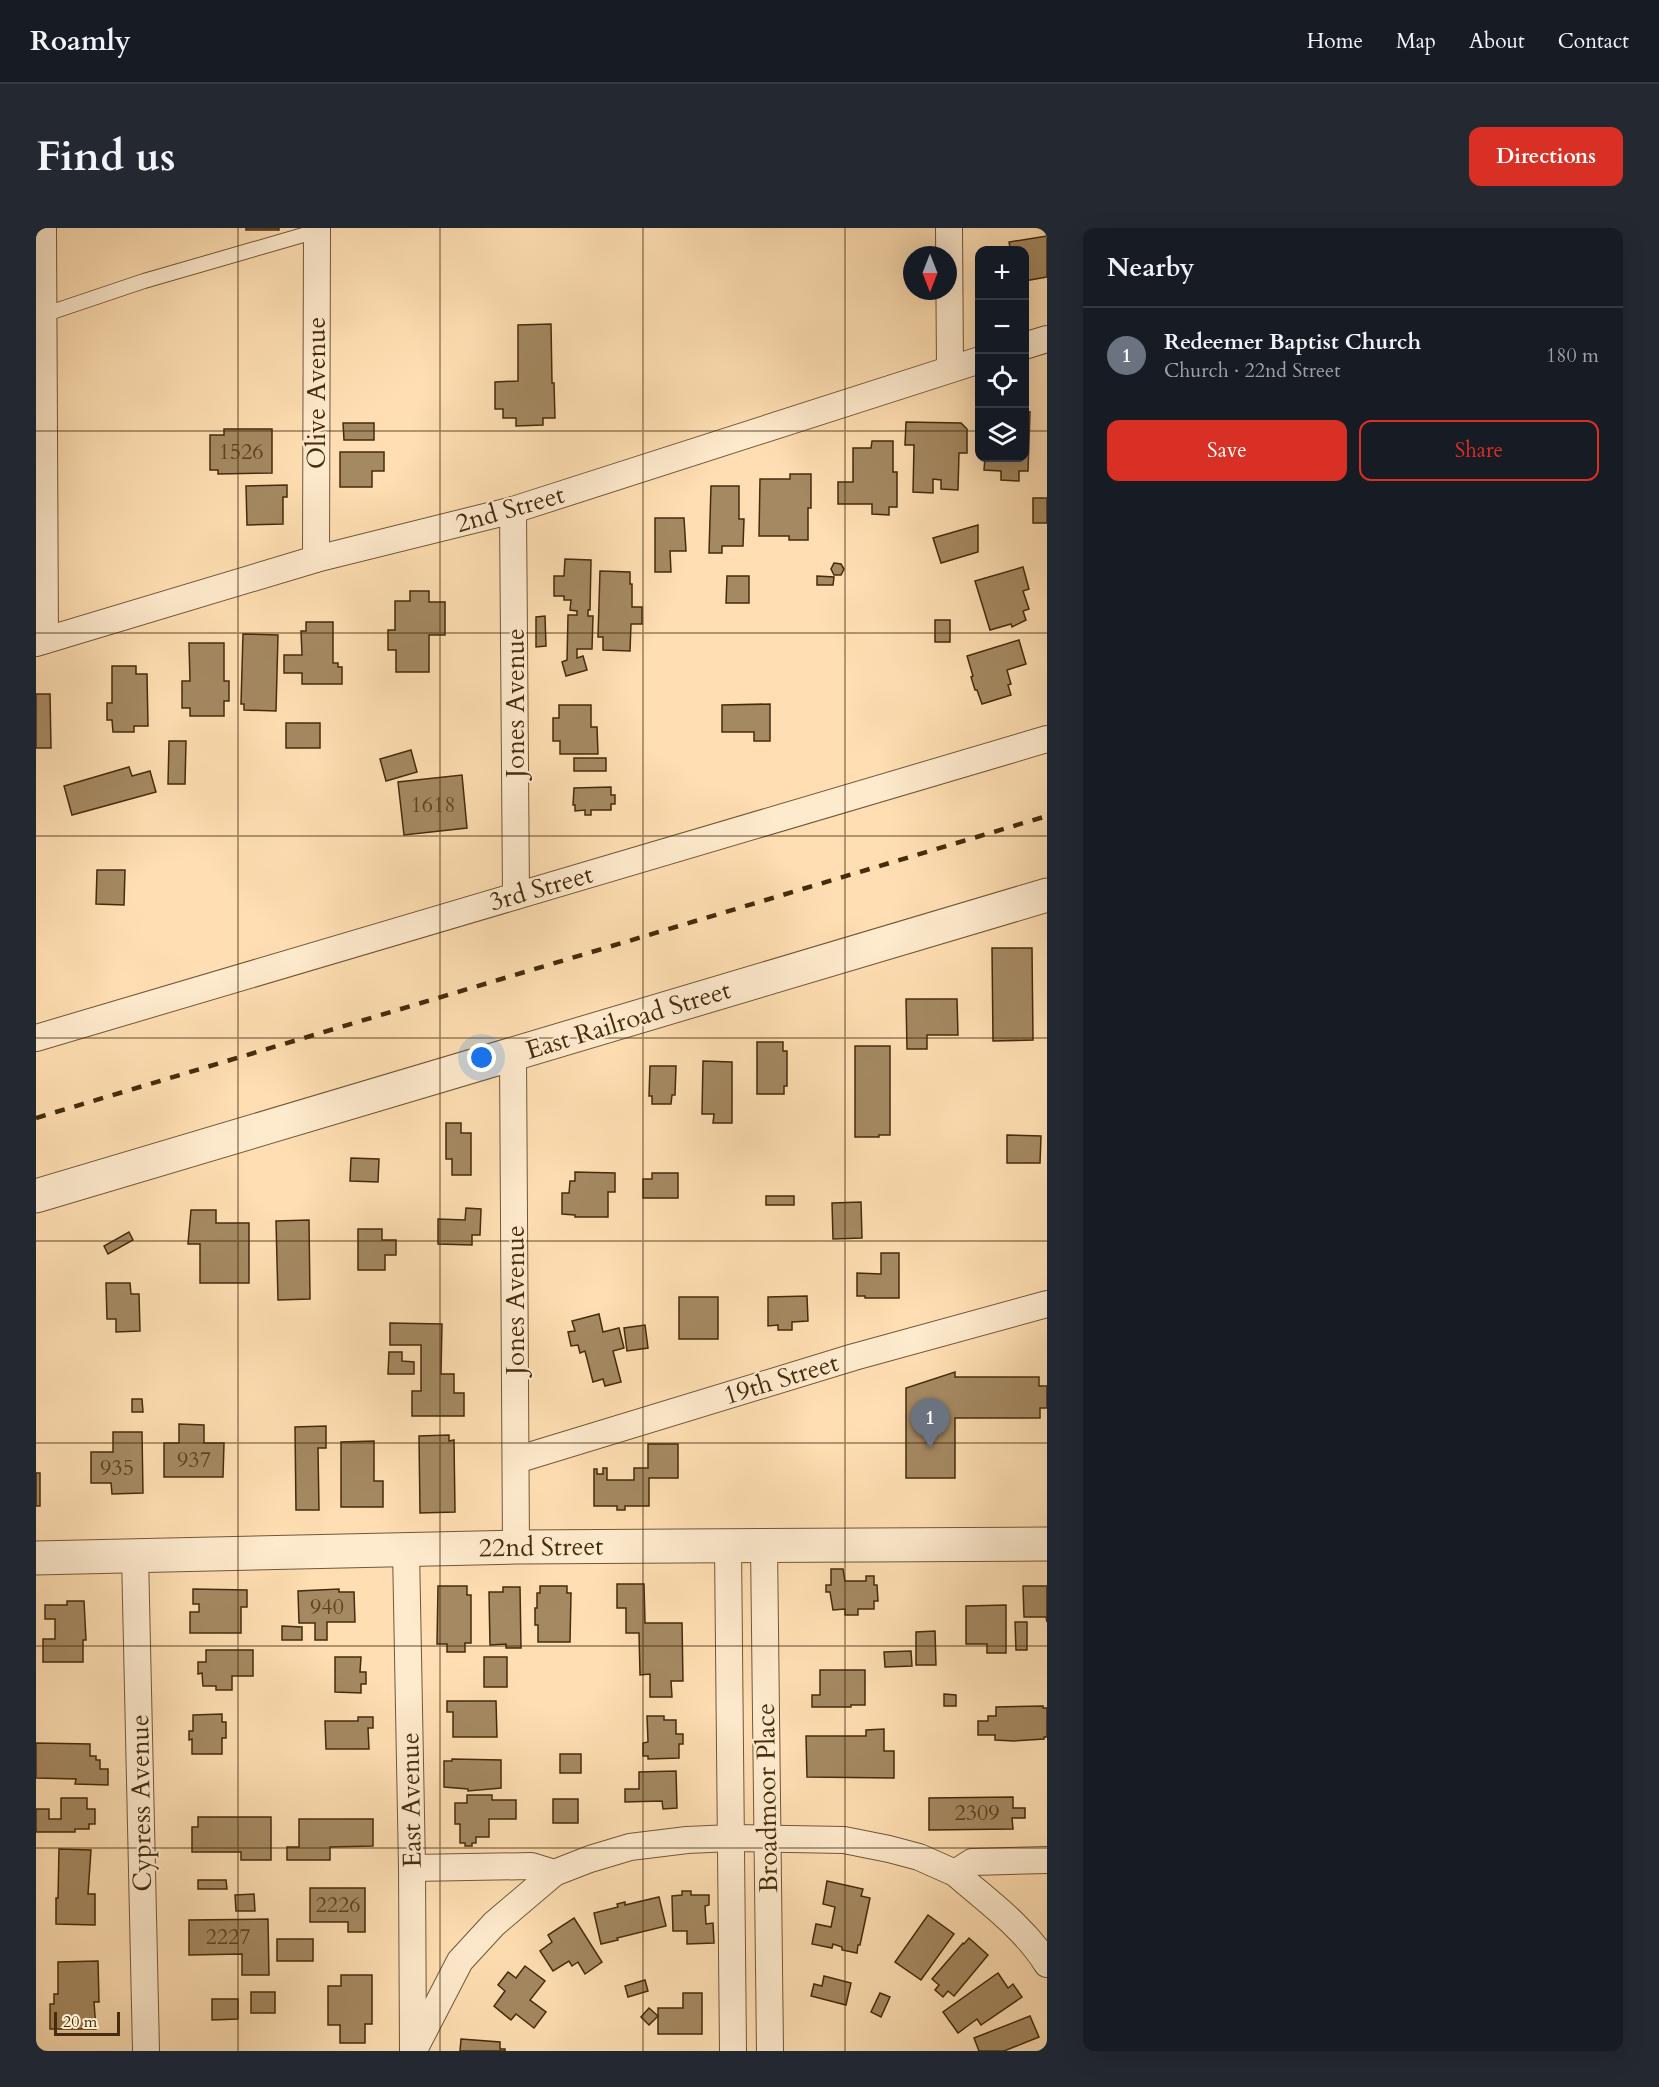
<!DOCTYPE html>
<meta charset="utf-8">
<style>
:root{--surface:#171b24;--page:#242831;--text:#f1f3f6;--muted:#9ea1a6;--line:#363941;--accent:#d93025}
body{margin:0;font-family:Cardo,serif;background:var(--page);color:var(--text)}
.controls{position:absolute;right:18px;top:18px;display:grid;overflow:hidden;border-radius:12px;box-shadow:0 6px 24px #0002}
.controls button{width:54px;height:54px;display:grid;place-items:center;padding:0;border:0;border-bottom:2px solid var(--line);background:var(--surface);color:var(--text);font:30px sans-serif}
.compass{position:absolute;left:867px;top:18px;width:54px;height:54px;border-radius:50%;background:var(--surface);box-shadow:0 6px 24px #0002;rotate:180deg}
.scale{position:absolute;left:18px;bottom:15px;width:66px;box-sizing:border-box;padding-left:6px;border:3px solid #442c0c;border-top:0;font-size:16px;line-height:21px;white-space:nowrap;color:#442c0c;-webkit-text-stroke:4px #feeacd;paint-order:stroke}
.you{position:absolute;left:446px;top:830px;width:21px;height:21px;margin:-15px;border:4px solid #fff;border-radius:50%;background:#1a73e8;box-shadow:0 0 0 9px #1a73e833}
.badge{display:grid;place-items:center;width:39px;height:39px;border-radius:50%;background:var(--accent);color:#fff;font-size:20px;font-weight:700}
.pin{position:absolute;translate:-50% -50px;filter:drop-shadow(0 2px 3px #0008)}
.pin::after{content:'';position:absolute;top:32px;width:21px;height:18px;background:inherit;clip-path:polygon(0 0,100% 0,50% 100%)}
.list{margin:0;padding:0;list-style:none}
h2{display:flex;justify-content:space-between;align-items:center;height:78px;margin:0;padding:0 24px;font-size:26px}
h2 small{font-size:20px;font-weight:400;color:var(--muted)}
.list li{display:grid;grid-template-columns:39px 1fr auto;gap:18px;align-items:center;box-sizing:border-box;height:96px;padding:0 24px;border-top:2px solid var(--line)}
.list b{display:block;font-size:22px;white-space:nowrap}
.list p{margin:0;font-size:20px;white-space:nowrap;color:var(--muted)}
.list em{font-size:20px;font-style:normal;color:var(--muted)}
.actions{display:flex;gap:12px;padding:18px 24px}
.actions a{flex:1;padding:14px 0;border:2px solid var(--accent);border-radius:12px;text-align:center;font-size:21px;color:var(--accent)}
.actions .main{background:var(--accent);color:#fff}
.icon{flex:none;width:33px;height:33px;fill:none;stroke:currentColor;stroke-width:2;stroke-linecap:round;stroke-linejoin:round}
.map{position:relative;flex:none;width:1011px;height:1823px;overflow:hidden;border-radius:12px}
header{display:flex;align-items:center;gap:36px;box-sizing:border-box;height:84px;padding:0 30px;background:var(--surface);border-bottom:2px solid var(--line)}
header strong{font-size:28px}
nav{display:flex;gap:33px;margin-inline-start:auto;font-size:21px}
.intro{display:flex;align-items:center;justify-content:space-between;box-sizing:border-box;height:144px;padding:0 36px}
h1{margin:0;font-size:42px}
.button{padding:15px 27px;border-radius:12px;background:var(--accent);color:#fff;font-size:21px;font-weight:700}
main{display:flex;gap:36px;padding:0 36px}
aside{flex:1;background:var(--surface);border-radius:12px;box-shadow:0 6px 24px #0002}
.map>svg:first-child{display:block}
.building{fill:#a58962;stroke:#442c0c;stroke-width:1.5}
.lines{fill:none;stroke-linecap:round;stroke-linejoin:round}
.service-casing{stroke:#725836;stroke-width:16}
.minor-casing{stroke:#725836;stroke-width:28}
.tertiary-casing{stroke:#725836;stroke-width:35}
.service{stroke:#feeacd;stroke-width:14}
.minor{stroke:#feeacd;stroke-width:26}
.tertiary{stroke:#feeacd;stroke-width:33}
.rail{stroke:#442c0c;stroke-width:4.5;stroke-dasharray:10 10;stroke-linecap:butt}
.grid{fill:none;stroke:#442c0c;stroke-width:1.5;stroke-opacity:0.55}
.labels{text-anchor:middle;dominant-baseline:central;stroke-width:4.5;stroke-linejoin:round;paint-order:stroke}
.number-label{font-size:22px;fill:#5c4322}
.street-label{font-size:26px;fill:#442c0c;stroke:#feeacd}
</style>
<header>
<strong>Roamly</strong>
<nav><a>Home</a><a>Map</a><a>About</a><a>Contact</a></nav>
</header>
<div class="intro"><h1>Find us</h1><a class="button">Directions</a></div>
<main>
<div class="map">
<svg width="1011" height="1823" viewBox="0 0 1011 1823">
<rect width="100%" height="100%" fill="#fedeb2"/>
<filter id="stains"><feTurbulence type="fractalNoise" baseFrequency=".00333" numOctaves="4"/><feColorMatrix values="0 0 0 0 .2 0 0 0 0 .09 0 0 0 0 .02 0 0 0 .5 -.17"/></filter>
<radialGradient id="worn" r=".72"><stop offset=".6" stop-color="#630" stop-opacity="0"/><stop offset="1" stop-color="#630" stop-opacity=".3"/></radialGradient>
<g class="building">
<rect x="210" y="0" width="33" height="2"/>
<path d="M1011,8v41l-23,4v-31h-27v-1l13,-2 -1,-5z"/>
<path d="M515,96l1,59h2l1,35h-12v7l-27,1v-8h-13v-9h-8v-27l23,-1v-56z"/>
<path d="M988,183l6,1 -2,59h-9v10l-18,-1v-9l-17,-1 1,-12h39z"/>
<path d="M870,194l55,1 6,6v24h-8l-1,37 -17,-1v-9l-8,-1v14l-20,-1 1,-47h-9z"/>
<path d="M307,195h31v17h-30z"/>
<path d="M188,201h48v44l-54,1v-4h-8v-35h14z"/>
<path d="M836,213h21v31h4v35h-8v8l-17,-1v-10h-34v-22h15v-34h18z"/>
<path d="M304,224h44v19h-12v16h-32z"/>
<path d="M754,246h21v34h-3v32h-19v-4h-30l1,-57h30z"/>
<path d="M251,257v12h-4v27l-36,1 -1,-39z"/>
<path d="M675,258h28v33h5l-1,27h-21v7h-13z"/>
<rect x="997" y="270" width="14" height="25"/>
<path d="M619,290h29l2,33h-16l1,21h-16z"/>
<path d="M942,297v27l-37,11 -8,-25z"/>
<path d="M529,331l26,1 -1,50h-2v6h5l-1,33h-15v9l6,-2 4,14 -21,6 -4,-14 5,-2 1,-45h9v-4l-7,-1 1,-10h-7v-4h-10v-20h10z"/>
<path d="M798,335l7,1 3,5 -3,6h-7l-3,-6z"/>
<path d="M987,339l6,22 -6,2 6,18 -6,2 3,9 -14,7 -1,-3 -21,6 -15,-49z"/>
<path d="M564,343l30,1v12h2v23h10v17h-11l-1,27 -27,-1v-13h-5z"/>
<path d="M691,348h22v27h-23z"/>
<path d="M781,348l17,1 -1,8h-16z"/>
<path d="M374,363h19v11h16v33h-16v37h-33v-22h-8v-20h7v-29h15z"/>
<path d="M509,388l1,30 -10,1v-30z"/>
<rect x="899" y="392" width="15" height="22"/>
<path d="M270,394h27v41h5v4h4v17h-40v-11h-18v-18h18l-1,-24h5z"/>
<path d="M207,406l35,1 -2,76 -32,-1v-6h-3z"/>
<path d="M983,412l7,24 -19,6 4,14 -3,1 3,10 -29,9 -5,-14h-2l-4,-13 2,-1 -6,-20z"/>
<path d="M153,415h35v38h5v20h-5v15h-34v-8h-8v-27h8z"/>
<path d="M76,438h24v8h11l1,52h-14v6h-21l-1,-12h-5v-17h5z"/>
<path d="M0,466h14l1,54h-15z"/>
<path d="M734,476v37h-16v-9h-32v-27z"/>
<path d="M523,477h32v22h6l1,27h-38v-13h-7v-23h6z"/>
<rect x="250" y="495" width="34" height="25"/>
<path d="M133,513h17l-1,43h-17z"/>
<path d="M375,522l6,22 -31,9 -6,-22z"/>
<rect x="538" y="530" width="32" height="13"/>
<path d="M93,539l3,9 18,-5 6,21 -84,23 -8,-29z"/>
<path d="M426,547l5,53 -63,7 -6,-53z"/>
<path d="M575,559v8h4v9h-4v6h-20v5h-6v-5l-10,1v-6h-2l1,-17z"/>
<path d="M61,642h28l-1,35 -28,-1z"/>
<path d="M956,720h40l1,92 -40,1z"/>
<path d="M870,771h51l1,36h-31v14h-20z"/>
<path d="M721,814h26v9h4v35h-3v8h-27z"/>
<path d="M819,818h35v89h-11v2h-24z"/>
<path d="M667,833l29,1v61h-19l1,-9h-12z"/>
<path d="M614,838h26l-1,29h-3l-1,9h-19v-8h-3z"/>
<path d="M410,895h15v10h10v42h-19v-16h-6z"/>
<path d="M971,907l34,1 -1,27h-33z"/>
<path d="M315,930l28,1 -1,23 -28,-1z"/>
<path d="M539,944l40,1v19h-7v25h-33v-2l-13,-1v-21h7l1,-12h5z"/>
<path d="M616,945h26v25h-35v-19h9z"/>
<rect x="730" y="968" width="28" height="9"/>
<path d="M825,974l1,36 -29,1 -1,-36z"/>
<path d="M430,980l15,1 -1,26h-8v10l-34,-1v-25l27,1z"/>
<path d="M155,982h25v13h33v60h-49v-39h-12z"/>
<path d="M273,992l1,79 -32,1 -2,-79z"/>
<path d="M322,1001h24v11h14v15h-11v15h-27z"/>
<path d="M93,1004l4,8 -25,14 -4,-8z"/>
<path d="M845,1025h18v45h-34v-2h-8v-23l24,1z"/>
<path d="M70,1055h24l1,11h8l1,37 -24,1v-13h-9z"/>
<path d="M771,1068l1,25 -16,1v8h-14v-5l-10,1v-29z"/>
<rect x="643" y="1069" width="39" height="42"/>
<path d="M563,1086l4,18 16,-4 5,20 -11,3 8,31 -16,4 -2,-7 -10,3 -8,-31 -5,2 -2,-8 -7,1 -3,-14 7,-1 -3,-10z"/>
<path d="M354,1095l52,1 -1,50h13v19h10v23h-52v-25h9v-46h-31z"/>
<path d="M609,1097l3,23 -21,3 -3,-23z"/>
<path d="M353,1124h13v9l12,1v12h-26z"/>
<path d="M919,1144v5h84v9h8v22h-7v10h-85v60h-49v-90z"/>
<path d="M96,1171h10l1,13h-11z"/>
<path d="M143,1196l25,1v18h20l-1,34h-59v-34h15z"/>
<path d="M290,1198v22h-8l1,62h-23l-1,-83z"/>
<path d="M77,1204h29l1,61 -31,1 -1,-11h-20v-31h22z"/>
<path d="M413,1207v6l5,-1 1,72 -35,1 -1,-77z"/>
<path d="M338,1213v40h9v26h-42v-65z"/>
<path d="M612,1216h30v34h-29v28h-24v4h-8v-4h-23v-37h3v5h6v-6h4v12h27v-12h14z"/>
<rect x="0" y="1245" width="4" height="33"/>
<path d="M795,1341h12l2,12h21v-5h8v9h3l1,16h-4v8h-16v6h-13v-6l-12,1 -3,-18h-4v-7h5z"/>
<path d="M581,1356h27l1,39h37l1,58h-12l1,16h-22v-23l-10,1 -1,-42h-13v-25h-9z"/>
<path d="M402,1358h29v9h4v48h-6v9h-18v-8h-10z"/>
<path d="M504,1358h27v7h4l-1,49h-32v-17h-3v-17h2v-15h3z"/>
<path d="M987,1358h24v36l-1,-5h-22z"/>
<path d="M467,1359h17l1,61h-15v-4l-16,1 -1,-53h14z"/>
<path d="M157,1361l54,1v17h-6v26h-51v-21h9v-8h-6z"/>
<path d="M303,1361v3h15l1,30h-28v18h-12v-17h-16l-1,-32z"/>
<path d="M31,1373h17l2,39h-3v22h-40v-23h12v-20h-10v-14h22z"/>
<path d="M970,1377v48h-19v-9h-21v-38z"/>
<path d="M979,1394h12v28h-11z"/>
<path d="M246,1398l20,1v13h-20z"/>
<path d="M899,1403l1,34h-20v-33z"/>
<path d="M170,1422h47v26h-21v14h-16v-4h-13l-1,-13 -4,1v-12h8z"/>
<path d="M875,1423l1,15 -27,1 -1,-15z"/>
<path d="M299,1429h26l-1,15h6v12h-5v9l-26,-1z"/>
<rect x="448" y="1429" width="23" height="30"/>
<path d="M784,1442h45v35h-14v2h-39v-12h8z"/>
<path d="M908,1466l12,1v11h-12z"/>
<path d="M411,1473h49l1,36h-44v-25h-6z"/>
<path d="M1007,1478v2h4v29h-3v2l-30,2 -19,-1v-5h-17v-14h10v-5h8v-9z"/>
<path d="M186,1486v8h4v16h-4v16h-30v-15l-3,1v-9h4v-16z"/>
<path d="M611,1488h17v4h12v14h7v10h-4v14l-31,1v-3h-5v-13l5,-1z"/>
<path d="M322,1489h15v11h-5l1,21h-43l-1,-28h33z"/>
<path d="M848,1501v22h10v27l-87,-1 -1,-41h60v-6z"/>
<path d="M0,1515l54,1v12h6v4h4v9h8v16l-33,-1 1,-5 -40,-1z"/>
<rect x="524" y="1526" width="21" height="19"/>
<path d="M416,1531l49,1v28l-33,3v-2l-24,-2v-26h8z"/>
<path d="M640,1543l1,37 -14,1 -1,-8 -37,1v-13h14v-17z"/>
<path d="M431,1567h25v5h24v19h-27v18h-13v6h-4v3h-7v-3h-5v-19h-5v-21h12z"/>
<path d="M977,1569v11h12v10h-13l1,11 -84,1v-32z"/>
<path d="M25,1570h26v11h8v15h-6v5h-14v3h-39v-23h13v10h12z"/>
<rect x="517" y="1571" width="25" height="24"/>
<path d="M162,1589h73v43h-30v-8h-49v-25h6z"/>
<path d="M263,1591h74v27l-43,1v13h-43v-13h12z"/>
<path d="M23,1621l32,1 -3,44h7v31l-39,-1v-26h2z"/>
<path d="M162,1652h28l1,9h-29z"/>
<path d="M791,1653l36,8 -2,7 9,2 -10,47h-2l-1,8 -15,-3v-3l-9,-3 -1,4 -20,-4 4,-20 15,3 4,-20 -12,-3z"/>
<path d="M274,1660h55v44h-17v-10h-38z"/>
<path d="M646,1663h9v4h18v10l-4,1 1,18 7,-1 1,20 -27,1v-13h-14l-1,-35 10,-1z"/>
<path d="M218,1666l1,17h-19l-1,-16z"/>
<path d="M623,1669l7,29 -49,12 1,2 -17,4 -7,-31 24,-6 -1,-3 8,-2v3z"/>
<path d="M892,1687l26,19 -33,46 -26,-18z"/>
<path d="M538,1690l28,44 -17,12 -7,-12 -6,4 -3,-5 -16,10 -13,-20 12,-9 -4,-7z"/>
<path d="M232,1691l1,56h-27v-21l-53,1v-35z"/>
<path d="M933,1710l19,17 -34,41 -6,-5 -5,6 -8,-7 4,-5 -7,-6 31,-36 1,1z"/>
<rect x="241" y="1711" width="36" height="22"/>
<path d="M62,1733l1,41h-5l2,27h-46v-25h4v-10h4v-32z"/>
<path d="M489,1738l20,15 -15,19 16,12 -12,16 -18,-14 -5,6 -17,-14 11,-15 -7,-6 10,-13 8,6z"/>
<path d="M962,1745l10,15 5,-4 9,13 -41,28 -4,-6 -19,14 -15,-21z"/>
<path d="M305,1747h31v49h-7v19h-25v-18h-12v-39h13z"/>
<path d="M788,1748l27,7 -5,22 -35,-9 3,-12 8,2z"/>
<path d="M609,1752l3,11 -20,6 -3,-11z"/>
<rect x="215" y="1764" width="24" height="21"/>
<path d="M647,1765h19v41h-44v-26h25z"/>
<path d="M844,1765l10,4 -9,20 -10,-5z"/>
<path d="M176,1771h26v20l-26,1z"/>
<path d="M613,1780l9,8 -9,9 -8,-8z"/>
<path d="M994,1788l9,21 -35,14h-25l-5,-13z"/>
<path d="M425,1811l39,3v7h5v2h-45z"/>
</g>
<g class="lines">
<defs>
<path id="service" d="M7,87l101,-34 173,-50"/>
<g id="minor">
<path d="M7,0l2,412"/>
<path d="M913,0l1,141"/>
<path d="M988,118l23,-7"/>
<path d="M477,282l3,386"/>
<path d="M280,331l1,-331"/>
<path d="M0,415l280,-84 197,-49 467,-150"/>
<path d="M0,810l1011,-299"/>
<path d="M477,826l3,493"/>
<path d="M480,1232l338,-103 193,-53"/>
<path d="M728,1317l6,506"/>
<path d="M692,1318l5,505"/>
<path d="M370,1321l6,319 1,183"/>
<path d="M99,1327l11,496"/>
<path d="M376,1640l119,-2 23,7 36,-14 40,-12 57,-7 44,-2 113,2 45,9 30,8 36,16 17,-11 75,-2"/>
<path d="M919,1645c32,28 69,54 92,91"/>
<path d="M380,1818l44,-85 34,-37 60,-51"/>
</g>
<g id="tertiary">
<path d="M0,968l1011,-301"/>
<path d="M0,1330l480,-11 531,-3"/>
</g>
</defs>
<use href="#service" class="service-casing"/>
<use href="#minor" class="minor-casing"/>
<use href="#tertiary" class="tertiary-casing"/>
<use href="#service" class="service"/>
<use href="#minor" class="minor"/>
<use href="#tertiary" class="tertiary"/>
<path class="rail" d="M0,890l1011,-302"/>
</g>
<path class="grid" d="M202,0v1823M404,0v1823M607,0v1823M809,0v1823M0,203h944M988,203h23M0,405h1011M0,608h1011M0,810h1011M0,1013h1011M0,1215h1011M0,1418h1011M0,1620h1011"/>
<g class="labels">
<g class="number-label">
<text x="205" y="224">1526</text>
<text x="397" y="577">1618</text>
<text x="158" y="1232">937</text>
<text x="81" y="1240">935</text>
<text x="291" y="1379">940</text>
<text x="941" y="1585">2309</text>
<text x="302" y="1677">2226</text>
<text x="192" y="1709">2227</text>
</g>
<g class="street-label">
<text transform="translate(280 165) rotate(-90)">Olive Avenue</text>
<text transform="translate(474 281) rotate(-16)">2nd Street</text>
<text transform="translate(479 475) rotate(-90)">Jones Avenue</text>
<text transform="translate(505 660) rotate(-16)">3rd Street</text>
<text transform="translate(592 792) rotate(-17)">East Railroad Street</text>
<text transform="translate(479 1072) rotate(-90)">Jones Avenue</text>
<text transform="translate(745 1151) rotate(-17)">19th Street</text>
<text transform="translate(505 1319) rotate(-1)">22nd Street</text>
<text transform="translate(731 1570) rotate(-91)">Broadmoor Place</text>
<text transform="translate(375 1572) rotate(-91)">East Avenue</text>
<text transform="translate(105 1575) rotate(-91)">Cypress Avenue</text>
</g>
</g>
<rect width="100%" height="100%" filter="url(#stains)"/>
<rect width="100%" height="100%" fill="url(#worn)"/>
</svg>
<div class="controls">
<button>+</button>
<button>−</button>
<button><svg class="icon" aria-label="locate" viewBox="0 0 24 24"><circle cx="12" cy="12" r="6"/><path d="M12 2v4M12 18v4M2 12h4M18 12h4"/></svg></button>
<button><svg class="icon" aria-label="layers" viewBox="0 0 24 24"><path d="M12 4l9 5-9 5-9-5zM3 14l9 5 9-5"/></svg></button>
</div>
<svg class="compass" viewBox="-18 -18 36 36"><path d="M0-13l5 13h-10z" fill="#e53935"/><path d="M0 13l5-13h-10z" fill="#9ea1a6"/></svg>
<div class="scale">20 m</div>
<div class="you"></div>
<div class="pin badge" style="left:894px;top:1220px;background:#6b7280">1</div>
</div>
<aside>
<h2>Nearby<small></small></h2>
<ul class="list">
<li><span class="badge" style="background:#6b7280">1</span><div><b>Redeemer Baptist Church</b><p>Church · 22nd Street</p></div><em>180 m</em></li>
</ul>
<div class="actions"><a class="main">Save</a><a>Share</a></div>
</aside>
</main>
